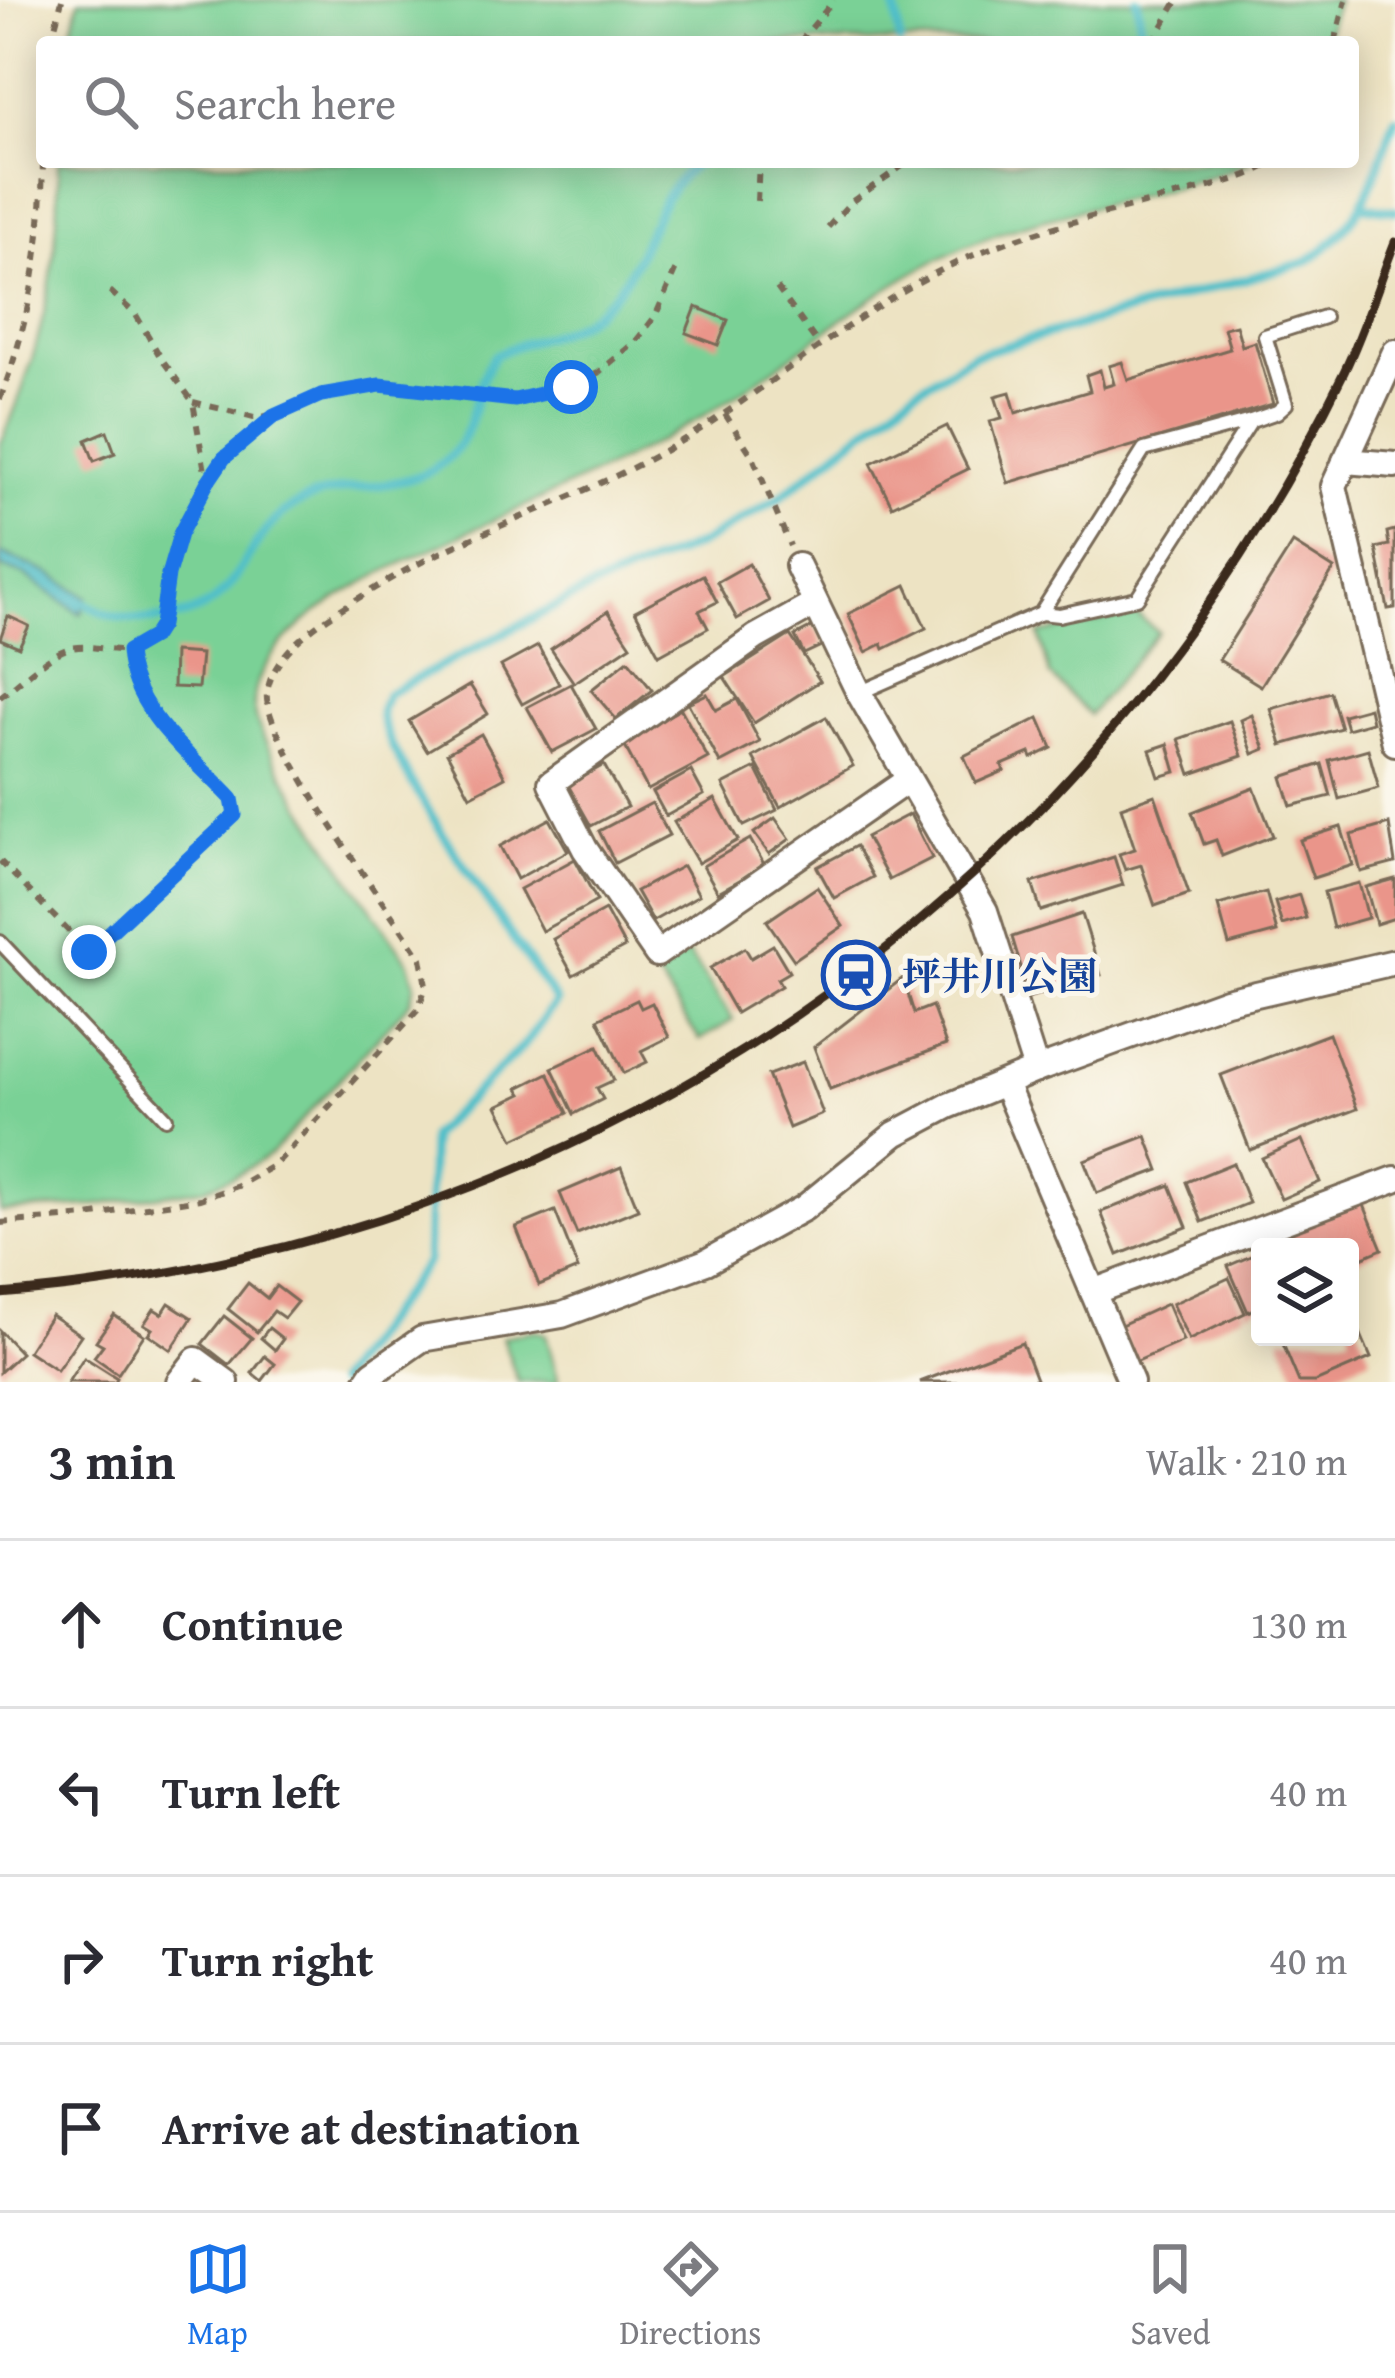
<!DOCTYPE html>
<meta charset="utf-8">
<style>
:root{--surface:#fff;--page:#f7f7f7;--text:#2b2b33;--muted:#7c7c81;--line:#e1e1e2;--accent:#1a73e8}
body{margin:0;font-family:"Gentium Book Plus","Noto Serif JP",serif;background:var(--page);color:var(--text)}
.controls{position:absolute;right:36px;bottom:36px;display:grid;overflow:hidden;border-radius:12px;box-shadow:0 6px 30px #0003}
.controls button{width:108px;height:108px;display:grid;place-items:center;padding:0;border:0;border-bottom:3px solid var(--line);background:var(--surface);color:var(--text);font:60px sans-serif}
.stop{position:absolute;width:36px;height:36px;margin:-27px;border:9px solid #1a73e8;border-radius:50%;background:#fff}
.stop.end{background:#1a73e8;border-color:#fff;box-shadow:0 3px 12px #0008}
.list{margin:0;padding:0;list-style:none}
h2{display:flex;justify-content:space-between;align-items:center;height:156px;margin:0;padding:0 48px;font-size:51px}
h2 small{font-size:39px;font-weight:400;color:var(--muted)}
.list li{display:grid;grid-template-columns:78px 1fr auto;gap:36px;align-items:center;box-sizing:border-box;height:168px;padding:0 48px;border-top:3px solid var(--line)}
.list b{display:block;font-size:45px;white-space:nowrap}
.list em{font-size:39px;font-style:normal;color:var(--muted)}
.icon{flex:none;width:66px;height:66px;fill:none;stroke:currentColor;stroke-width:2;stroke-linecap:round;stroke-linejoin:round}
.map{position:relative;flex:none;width:1395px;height:1382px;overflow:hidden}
.search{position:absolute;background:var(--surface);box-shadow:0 6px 30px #0003;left:36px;right:36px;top:36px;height:132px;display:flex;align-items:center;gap:30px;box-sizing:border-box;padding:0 42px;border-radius:12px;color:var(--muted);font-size:45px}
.sheet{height:828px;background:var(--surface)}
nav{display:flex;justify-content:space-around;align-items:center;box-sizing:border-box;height:168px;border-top:3px solid var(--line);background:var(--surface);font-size:33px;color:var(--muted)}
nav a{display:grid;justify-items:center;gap:6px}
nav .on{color:var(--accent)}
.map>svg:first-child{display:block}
.green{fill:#7ad196;stroke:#5a7e5a;stroke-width:3}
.water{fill:#51bfc9;stroke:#467474;stroke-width:3}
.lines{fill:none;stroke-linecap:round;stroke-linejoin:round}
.stream{stroke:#51bfc9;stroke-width:9}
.building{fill:#ea958a}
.lane-casing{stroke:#796b58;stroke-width:18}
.street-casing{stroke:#796b58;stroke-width:30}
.path{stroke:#796b58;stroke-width:6;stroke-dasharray:9 9;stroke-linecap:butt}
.lane{stroke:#fff;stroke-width:12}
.street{stroke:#fff;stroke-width:24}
.rail{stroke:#3b2a1e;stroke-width:9}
.route{stroke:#1a73e8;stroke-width:15}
.labels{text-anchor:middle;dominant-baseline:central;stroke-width:10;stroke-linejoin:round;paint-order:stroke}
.transit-label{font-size:39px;font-weight:bold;fill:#164399;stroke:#fbf7ec;text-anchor:start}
</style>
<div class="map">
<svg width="1395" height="1382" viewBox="0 0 1395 1382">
<rect width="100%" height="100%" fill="#fbf7ec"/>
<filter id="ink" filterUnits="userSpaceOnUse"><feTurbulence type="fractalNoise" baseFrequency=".00833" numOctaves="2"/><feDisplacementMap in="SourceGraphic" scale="24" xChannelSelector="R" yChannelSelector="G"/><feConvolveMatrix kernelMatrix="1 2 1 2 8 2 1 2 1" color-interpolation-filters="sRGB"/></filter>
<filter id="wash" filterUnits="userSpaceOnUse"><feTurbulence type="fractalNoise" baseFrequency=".004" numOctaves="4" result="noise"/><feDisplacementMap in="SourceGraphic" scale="48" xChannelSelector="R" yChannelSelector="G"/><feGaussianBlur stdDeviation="2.7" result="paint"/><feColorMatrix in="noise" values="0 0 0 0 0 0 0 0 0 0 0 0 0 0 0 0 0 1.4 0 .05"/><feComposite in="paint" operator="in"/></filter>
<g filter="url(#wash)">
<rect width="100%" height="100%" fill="#ede3c3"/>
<g class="green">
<path d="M79,0h1258l-12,42h-1256z"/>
<path d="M58,162h1193c-93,38 -196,45 -287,85 -96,42 -170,114 -259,168 -82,50 -174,87 -261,128 -43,20 -88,41 -127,69 -28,21 -65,57 -63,95 2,45 124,210 155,256l6,21 -5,18 -139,152 -34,21 -35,14 -112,17 -90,6v-767c41,-91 61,-184 58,-283z"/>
<path d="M1135,613l23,19 -69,83 -39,-40 -11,-41z"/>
<path d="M688,953l45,67 -33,20 -45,-67z"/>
<path d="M536,1330l10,4 13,48h-41l-16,-45z"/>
</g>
<path class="water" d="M0,553l49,20 38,24 -6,17 -58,-40 -23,-7z"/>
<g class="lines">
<g class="stream">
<path d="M894,0l6,42"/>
<path d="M1137,0l6,42"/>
<path d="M1363,206l32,5"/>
<path d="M75,596c29,21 50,26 86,23 91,-7 74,-86 142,-118 47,-22 110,-6 148,-46 27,-28 21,-70 44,-100 46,-23 77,-16 117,-59 38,-41 38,-102 87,-134"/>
<path d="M337,1382l90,-120 4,-126 96,-94 29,-41c-30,-44 -177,-250 -175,-289 1,-6 4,-12 6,-18l204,-106 109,-44 79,-46 135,-107 59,-36 333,-93c61,-40 65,-80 89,-144"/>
</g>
</g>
<g id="blocks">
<g class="building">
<path d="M696,307l32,13 -10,25 -32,-12z"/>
<path d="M1236,325l6,21 13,-4 18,62 -265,79 -18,-62 12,-3 -7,-22 15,-4 6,21 74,-22 -4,-16 14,-5 4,17 10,-3 -5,-18 13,-4 6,18 102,-31 -6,-21z"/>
<path d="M947,426l21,43 -76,37 -21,-43z"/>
<path d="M107,431l8,22 -21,8 -8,-21z"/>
<path d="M1395,530v78l-7,1 -12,-61 13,-3 -2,-13z"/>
<path d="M1293,543l41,26 -73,117 -42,-26z"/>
<path d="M749,564l20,37 -32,18 -20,-37z"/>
<path d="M703,575l14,27 -18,9 9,17 -49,27 -24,-44z"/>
<path d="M906,585l20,43 -42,21 -2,-5 -16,8 -18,-38z"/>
<path d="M608,611l23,34 -57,38 -23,-34z"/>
<path d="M8,616l21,10 -10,21 -19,-8z"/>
<path d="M814,626l9,19 -19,9 -9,-18z"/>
<path d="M790,635l30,46 -66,42 -30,-46z"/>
<path d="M538,646l21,38 -37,20 -21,-38z"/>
<path d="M174,652l27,2 -3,34 -25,-1z"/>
<path d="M628,660l24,30 -36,29 -25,-29z"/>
<path d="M571,684l25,45 -44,23 -25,-45z"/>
<path d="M470,685l18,29 -61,37 -18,-30z"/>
<path d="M1330,692l11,36 -59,17 -11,-36z"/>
<path d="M707,694l9,16 21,-11 23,43 -40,21 -32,-60z"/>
<path d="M1369,708l3,14 -25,7 -4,-14z"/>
<path d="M681,709l27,49 -60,32 -26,-49z"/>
<path d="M1252,715l13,34 -12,5 -12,-34z"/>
<path d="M826,717l27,49 -73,41 -27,-50z"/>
<path d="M1039,718l13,30 -20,10 -2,-5 -28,12 2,6 -28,12 -12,-27z"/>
<path d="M1230,721l12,35 -51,18 -12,-35z"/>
<path d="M481,734l24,43 -35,19 -23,-43z"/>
<path d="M1168,744l8,28 -17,5 -9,-27z"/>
<path d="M1368,749l11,39 -40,11 -10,-39z"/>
<path d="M1322,764l9,32 -40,10 -9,-29z"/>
<path d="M604,765l23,42 -36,19 -23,-41z"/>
<path d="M756,768l21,42 -33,16 -21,-41z"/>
<path d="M691,771l13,24 -38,21 -13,-24z"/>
<path d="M1254,788l19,48 -51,20 -6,-16 -12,4 -12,-32z"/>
<path d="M1155,795l34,99 -34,12 -14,-41 -16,5 -6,-16 16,-5 -14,-42z"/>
<path d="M715,799l23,41 -40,23 -24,-41z"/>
<path d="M652,803l17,32 -54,28 -16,-32z"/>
<path d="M910,814l22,44 -43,22 -23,-43z"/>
<path d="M775,818l15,21 -21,15 -15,-21z"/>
<path d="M550,819l18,32 -51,28 -17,-33z"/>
<path d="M1389,824l6,39 -34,9 -10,-37z"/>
<path d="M1341,827l12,38 -40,13 -13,-38z"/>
<path d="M750,839l15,27 -47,26 -15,-26z"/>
<path d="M856,846l17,31 -39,21 -17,-31z"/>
<path d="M1114,857l9,28 -82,26 -9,-28z"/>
<path d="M575,859l22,42 -55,30 -22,-42z"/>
<path d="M683,866l16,29 -46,26 -17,-30z"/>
<path d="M1395,879v39l-19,6 -10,-37z"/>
<path d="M1359,883l9,35 -35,10 -9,-36z"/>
<path d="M817,887l26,39 -49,34 -27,-39z"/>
<path d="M1266,892l11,40 -48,13 -11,-40z"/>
<path d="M1299,895l7,23 -24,7 -7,-23z"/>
<path d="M605,910l20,37 -52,28 -20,-36z"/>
<path d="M1082,914l19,61 -71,22 -18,-60z"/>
<path d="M773,945l16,27 -12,7 4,7 -45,27 -26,-45 35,-20 6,10z"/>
<path d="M903,978l11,35 18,-7 14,39 -116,44 -16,-42z"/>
<path d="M637,1000l4,8 11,-5 17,34 -28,14 6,11 -23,11 -26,-54z"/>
<path d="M1329,1034l28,75 -107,41 -29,-75z"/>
<path d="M598,1046l16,34 -17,8 6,11 -29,15 -22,-46z"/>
<path d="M803,1062l20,52 -34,14 -21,-53z"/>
<path d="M548,1073l20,40 -54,26 -17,-33 25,-12 -4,-6z"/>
<path d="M1146,1136l13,34 -62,23 -13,-33z"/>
<path d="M1302,1140l18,42 -39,17 -19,-41z"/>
<path d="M1233,1163l16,40 -47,19 -16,-40z"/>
<path d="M621,1167l17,42 -61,25 -17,-41z"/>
<path d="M1170,1185l17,42 -69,28 -17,-43z"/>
<path d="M1362,1200l20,49 -32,14v-16h-58l-6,-15z"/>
<path d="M555,1211l23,58 -39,16 -23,-58z"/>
<path d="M1260,1252v54l-12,6 -20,-46z"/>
<path d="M1229,1278l16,35 -56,27 -17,-36z"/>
<path d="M248,1283l19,15 9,-12 21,16 -13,16 -10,-7 -17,21 -29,-23z"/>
<path d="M169,1303l23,15 -21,32 -23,-16 4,-5 -8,-5 10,-15 8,5z"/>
<path d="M1167,1304l16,37 -48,21 -16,-36z"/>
<path d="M1350,1309l21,49 -56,24h-16l-19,-45h70z"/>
<path d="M51,1315l30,20 -24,35 -29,-19z"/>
<path d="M114,1315l30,20 -26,39 -24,-17 9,-12 -7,-4z"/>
<path d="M224,1316l28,22 -23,27 -27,-21z"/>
<path d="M269,1328l14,11 -8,11 -14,-12z"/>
<path d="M0,1331l21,22 -21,19z"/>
<path d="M1022,1343l15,39h-117z"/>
<path d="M265,1356l10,8 -13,17 -10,-8z"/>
<path d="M84,1357l33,21 -2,4h-47z"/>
</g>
</g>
</g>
<g filter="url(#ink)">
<use href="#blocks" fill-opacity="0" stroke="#796b58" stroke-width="3"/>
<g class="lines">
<defs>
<g id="lane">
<path d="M1041,613l18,2 78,-17 114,-177 26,-9 9,-8 -21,-68 59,-19"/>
<path d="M859,693l182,-80 103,-163 107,-29"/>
<path d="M0,942l166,176"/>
</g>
<g id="street">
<path d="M1395,352l-61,134 61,257"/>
<path d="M1345,461l50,4"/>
<path d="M798,566l61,127 126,218 51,159"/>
<path d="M815,604l-59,33 -205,146 34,66 72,105 251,-174"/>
<path d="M1005,1084l126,298"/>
<path d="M1093,1292l302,-113"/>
<path d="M179,1382l17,-22 30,22"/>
<path d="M367,1382l6,-9 49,-34 140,-24 144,-53 98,-54 91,-74 53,-28 88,-36 190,-69 169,-39"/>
</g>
</defs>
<use href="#lane" class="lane-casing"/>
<use href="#street" class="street-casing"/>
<g class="path">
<path d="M51,42l11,-42"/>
<path d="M800,42l34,-42"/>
<path d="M1153,42l25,-42"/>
<path d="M1335,42l11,-42"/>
<path d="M757,201l2,-39"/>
<path d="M828,227l23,-25 57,-40"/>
<path d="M777,288l42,57"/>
<path d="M110,291l26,24 25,43 32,44 14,81 17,-25 48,-39"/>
<path d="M0,399c31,-80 41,-151 43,-237"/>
<path d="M193,402l61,15 20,-1 47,-21 59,-10 35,1 69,12 59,-2 55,-23 38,-32 19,-24 23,-53"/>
<path d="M725,414l28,43 37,89"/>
<path d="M0,697c19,-14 39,-34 60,-45 33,-17 69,16 96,-19 13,-17 9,-45 14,-64 8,-32 21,-58 37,-86"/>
<path d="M0,861l89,91 146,-137 -3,-16c-39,-42 -100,-87 -104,-148"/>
<path d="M0,1223l87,-7 113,-17 38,-13 38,-22 142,-154 8,-24 -5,-28c-30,-46 -160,-221 -154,-265 7,-49 70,-81 108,-105 93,-57 201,-86 296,-141 104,-60 186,-141 298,-190 67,-29 140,-44 210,-62 31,-9 66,-15 94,-33"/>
</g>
<use href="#lane" class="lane"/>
<use href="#street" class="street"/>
<path class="rail" d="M0,1294c592,-48 1084,-389 1344,-922 20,-41 34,-87 51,-130"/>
</g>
</g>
<g class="lines" filter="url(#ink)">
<path class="route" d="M89,952l146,-137 -3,-16c-39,-42 -100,-87 -104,-148l26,-15 7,-11 7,-50 12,-41 27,-51 17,-25 50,-42 47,-21 59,-10 135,15 56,-13"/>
</g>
<defs>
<symbol id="station-ring" viewBox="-11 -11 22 22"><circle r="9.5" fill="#fbf7ec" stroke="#1a4fb4" stroke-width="1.5"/><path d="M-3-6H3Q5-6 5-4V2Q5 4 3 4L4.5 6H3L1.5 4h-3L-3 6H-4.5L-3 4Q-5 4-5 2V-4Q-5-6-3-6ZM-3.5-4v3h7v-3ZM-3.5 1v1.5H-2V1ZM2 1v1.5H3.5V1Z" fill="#1a4fb4"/></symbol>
</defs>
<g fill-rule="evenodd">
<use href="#station-ring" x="818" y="937" width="76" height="76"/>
</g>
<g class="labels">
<g class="transit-label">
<text x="902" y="975">坪井川公園</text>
</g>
</g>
</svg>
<div class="controls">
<button><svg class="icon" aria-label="layers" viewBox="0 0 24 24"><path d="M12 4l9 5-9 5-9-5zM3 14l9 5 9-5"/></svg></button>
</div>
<div class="stop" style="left:571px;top:387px"></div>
<div class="stop end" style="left:89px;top:952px"></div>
<div class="search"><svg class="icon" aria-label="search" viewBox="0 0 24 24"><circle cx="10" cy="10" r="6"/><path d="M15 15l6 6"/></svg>Search here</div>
</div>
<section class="sheet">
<h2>3 min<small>Walk · 210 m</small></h2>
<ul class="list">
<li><svg class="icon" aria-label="ahead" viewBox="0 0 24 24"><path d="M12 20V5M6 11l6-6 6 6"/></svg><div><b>Continue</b></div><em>130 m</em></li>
<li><svg class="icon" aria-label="left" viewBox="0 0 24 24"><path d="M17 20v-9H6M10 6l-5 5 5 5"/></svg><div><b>Turn left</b></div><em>40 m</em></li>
<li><svg class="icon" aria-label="right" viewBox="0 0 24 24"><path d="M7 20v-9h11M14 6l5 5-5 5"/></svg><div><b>Turn right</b></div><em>40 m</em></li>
<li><svg class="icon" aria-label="arrive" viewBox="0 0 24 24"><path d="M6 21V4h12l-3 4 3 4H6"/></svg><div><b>Arrive at destination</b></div></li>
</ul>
</section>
<nav>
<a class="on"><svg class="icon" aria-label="map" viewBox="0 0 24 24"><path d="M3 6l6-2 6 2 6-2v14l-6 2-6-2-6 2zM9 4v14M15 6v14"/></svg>Map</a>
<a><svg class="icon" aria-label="directions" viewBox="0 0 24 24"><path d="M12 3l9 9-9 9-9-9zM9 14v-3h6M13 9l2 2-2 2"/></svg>Directions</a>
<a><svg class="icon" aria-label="saved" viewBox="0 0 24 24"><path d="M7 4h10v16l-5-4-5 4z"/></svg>Saved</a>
</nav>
